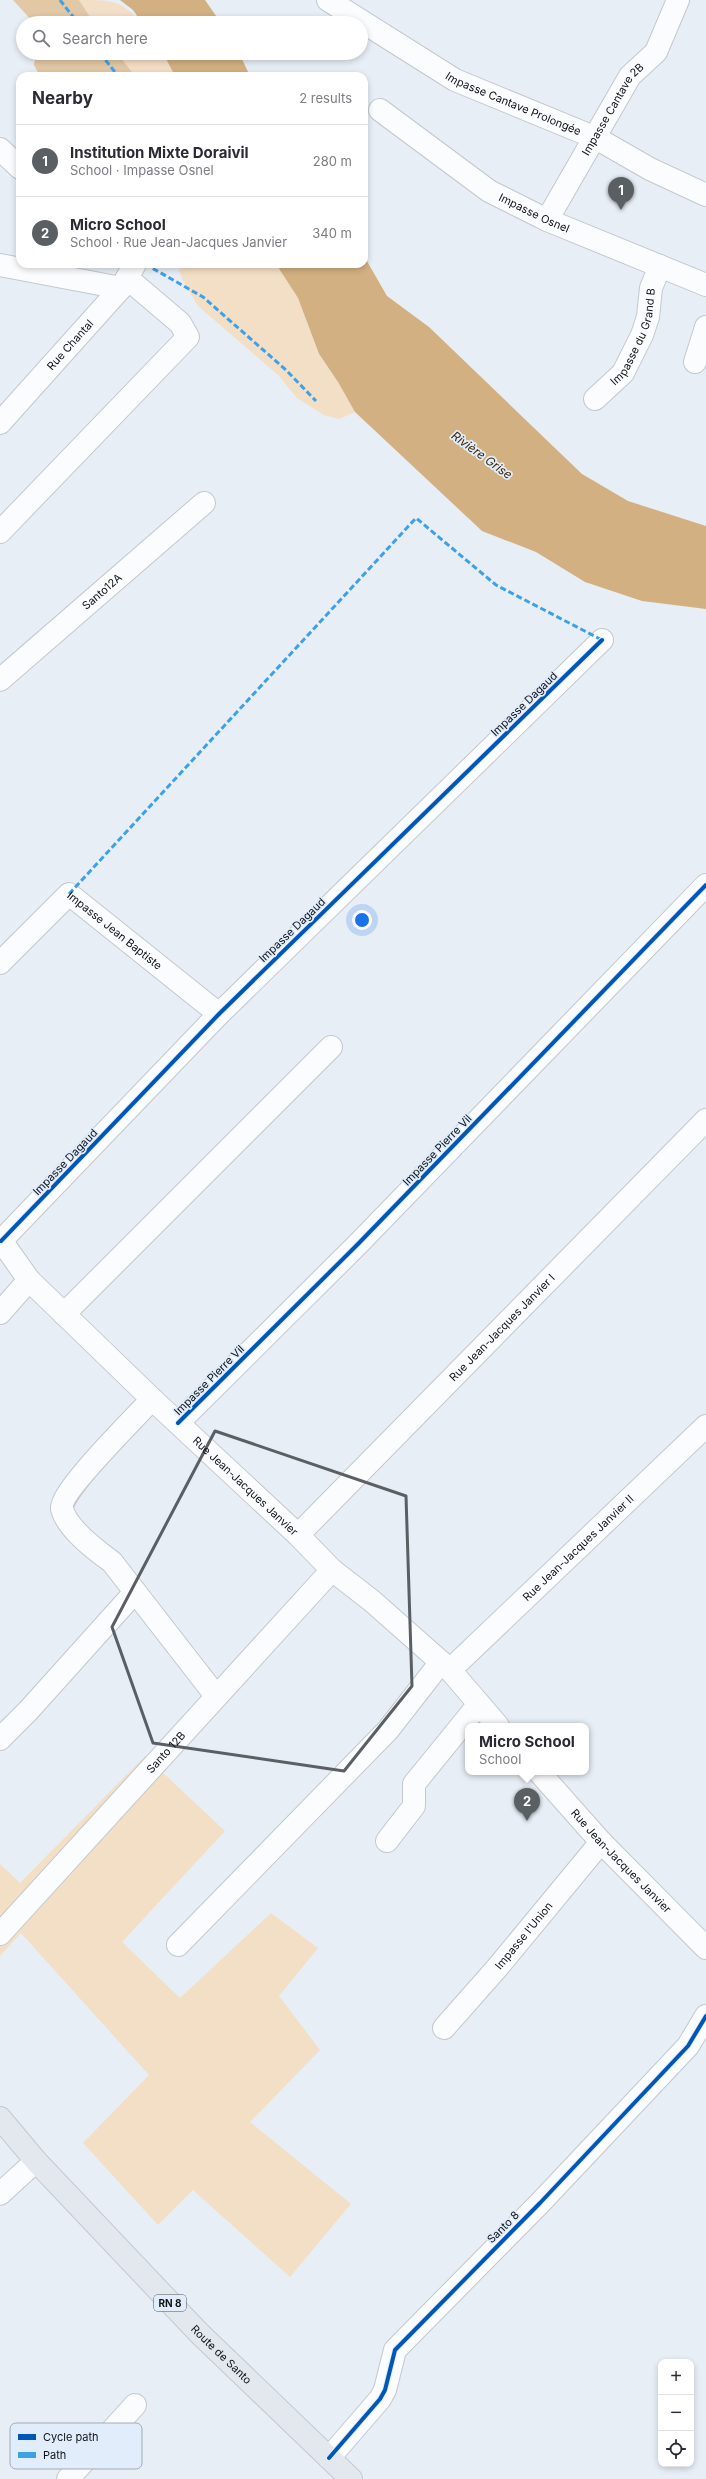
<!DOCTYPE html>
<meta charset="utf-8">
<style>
:root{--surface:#fff;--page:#f2f2f3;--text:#2b2b33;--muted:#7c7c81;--line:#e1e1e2;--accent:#5a5f64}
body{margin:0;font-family:Inter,sans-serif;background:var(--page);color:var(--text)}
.controls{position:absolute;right:12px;bottom:12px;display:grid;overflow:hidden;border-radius:8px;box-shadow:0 2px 6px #0003}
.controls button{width:36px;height:36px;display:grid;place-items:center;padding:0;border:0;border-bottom:1px solid var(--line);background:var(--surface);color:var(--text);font:20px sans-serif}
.you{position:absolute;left:362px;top:920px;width:14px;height:14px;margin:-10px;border:3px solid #fff;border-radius:50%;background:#1a73e8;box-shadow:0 0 0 6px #1a73e833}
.badge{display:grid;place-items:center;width:26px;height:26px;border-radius:50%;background:var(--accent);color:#fff;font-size:13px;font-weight:700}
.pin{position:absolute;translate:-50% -33px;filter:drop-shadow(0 1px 2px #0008)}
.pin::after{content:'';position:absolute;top:21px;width:14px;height:12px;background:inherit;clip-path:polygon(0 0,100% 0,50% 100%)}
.popup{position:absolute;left:465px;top:1723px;width:124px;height:52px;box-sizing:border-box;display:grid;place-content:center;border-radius:8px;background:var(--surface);filter:drop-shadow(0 1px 3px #0005);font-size:13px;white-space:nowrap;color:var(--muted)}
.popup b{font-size:15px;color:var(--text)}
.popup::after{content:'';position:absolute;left:50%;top:100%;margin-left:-8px;border:8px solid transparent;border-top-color:var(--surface)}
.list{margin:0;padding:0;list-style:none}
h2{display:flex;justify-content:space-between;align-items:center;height:52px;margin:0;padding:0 16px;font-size:17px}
h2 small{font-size:13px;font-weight:400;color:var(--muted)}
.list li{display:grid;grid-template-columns:26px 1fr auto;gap:12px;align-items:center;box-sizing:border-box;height:72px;padding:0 16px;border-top:1px solid var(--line)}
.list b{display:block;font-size:15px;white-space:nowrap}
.list p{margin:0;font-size:13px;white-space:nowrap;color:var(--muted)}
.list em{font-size:13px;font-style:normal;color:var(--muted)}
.icon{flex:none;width:22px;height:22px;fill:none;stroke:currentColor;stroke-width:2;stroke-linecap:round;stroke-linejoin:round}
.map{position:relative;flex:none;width:706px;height:2479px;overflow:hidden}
.search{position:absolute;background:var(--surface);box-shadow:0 2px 6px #0003;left:16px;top:16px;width:352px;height:44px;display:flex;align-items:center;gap:10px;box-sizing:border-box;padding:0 14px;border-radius:22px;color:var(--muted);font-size:15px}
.panel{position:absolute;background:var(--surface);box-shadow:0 2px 6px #0003;left:16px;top:72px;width:352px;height:196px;border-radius:12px}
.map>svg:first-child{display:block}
.green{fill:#f3dfc6}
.forest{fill:#e2c8a5}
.water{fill:#d3b081}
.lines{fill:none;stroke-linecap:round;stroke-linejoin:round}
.minor-casing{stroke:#c3c8ce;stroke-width:24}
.major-casing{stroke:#c6c9cc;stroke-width:24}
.minor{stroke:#fbfcfe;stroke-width:22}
.major{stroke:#e3e8ee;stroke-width:22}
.quiet{stroke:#3da1ea;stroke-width:3;stroke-dasharray:6 3;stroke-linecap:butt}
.cycleway-casing{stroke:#e1edfb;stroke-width:6}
.cycleway{stroke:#0057b8;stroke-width:4}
.marked{fill:none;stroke:#5a5f64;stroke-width:3;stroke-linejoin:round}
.labels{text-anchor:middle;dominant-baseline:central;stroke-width:3.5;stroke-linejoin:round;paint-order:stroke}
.shield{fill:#e1edfb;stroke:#4d545b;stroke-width:1}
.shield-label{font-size:10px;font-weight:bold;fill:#0e1216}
.street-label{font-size:11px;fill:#0e1216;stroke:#e1edfb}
.water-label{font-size:12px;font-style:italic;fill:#3d2808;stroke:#e1edfb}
.key{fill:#e1edfb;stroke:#a2abb6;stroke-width:1}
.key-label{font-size:11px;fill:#0e1216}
</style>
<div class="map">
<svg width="706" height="2479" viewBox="0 0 706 2479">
<rect width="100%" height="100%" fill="#e7eef5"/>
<g class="green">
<path d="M79,0c34,0 41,0 63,23h-48z"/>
<path d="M117,53h46l12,23h-40z"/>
<path d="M177,264h99l22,34 21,57 19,27 17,30 -16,7 -15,-4 -27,-17 -19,-23 -80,-69 -16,-27z"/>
<path d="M145,1756l80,75 -103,111 58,56 91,-85 47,35 -39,48 41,54 -70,72 101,82 -61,73 -97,-87 -35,35 -75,-82 66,-68 -128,-142 -21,23v-92l20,19z"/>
</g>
<g class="forest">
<path d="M13,0h66l15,23h-60z"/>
<path d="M36,53h81l18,23h-95l-6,-11z"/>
</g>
<g class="water">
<path d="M120,0h85l16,23h-79l-9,-13z"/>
<path d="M163,53h76l11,23h-75z"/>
<path d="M364,256l23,40 42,31 153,147 46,27 78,25v83l-64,-8 -57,-19 -49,-30 -54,-21 -127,-119 -17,-30 -19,-28 -21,-56 -22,-34h88z"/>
</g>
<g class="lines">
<defs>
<g id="minor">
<path id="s1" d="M328,0l127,80 141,58 54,31 56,26"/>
<path id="s2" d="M380,110l109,81 58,29 159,65"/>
<path d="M0,149l20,19"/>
<path id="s3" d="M547,220l83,-144 26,-24 22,-52"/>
<path d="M0,265l121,23"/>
<path d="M695,362l11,-35"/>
<path id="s4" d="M595,399l28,-26 19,-38 6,-18 3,-29 9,-22"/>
<path id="s5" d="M0,423l121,-135 14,-24"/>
<path d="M0,532l188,-195 -8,-14 -53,-45"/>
<path id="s6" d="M0,680l204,-177"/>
<path id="s7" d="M0,963l69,-69 150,120"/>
<path id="s8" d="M0,1239l29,41 123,119 146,136 34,35 40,31 78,69 48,56"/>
<path d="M1,1241l218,-227 383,-374"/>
<path d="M0,1313l29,-33"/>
<path d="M64,1314l267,-267"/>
<path d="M152,1399c-15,17 -93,93 -90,110 5,20 35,42 50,53l104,134"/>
<path d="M178,1423l180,-179 348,-359"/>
<path id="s9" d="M298,1535l408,-415"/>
<path id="s10" d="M450,1670l256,-244"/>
<path d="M0,1739l28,-28 107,-119"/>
<path id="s11" d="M539,1772l62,70 105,106"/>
<path d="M387,1841l27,-35v-22l65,-80"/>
<path id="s12" d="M0,1934l332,-364"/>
<path d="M178,1945l210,-215 53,-68"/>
<path id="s13" d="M444,2028l53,-60 104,-126"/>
<path d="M0,2194l36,-33"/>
<path d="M329,2458l51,-59 5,-9 10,-40 145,-147 148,-157 18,-30"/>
<path d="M68,2479l67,-74"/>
</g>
<g id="major">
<path id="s14" d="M0,2118l36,43 163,172 152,146"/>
</g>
</defs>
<use href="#minor" class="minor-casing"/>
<use href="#major" class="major-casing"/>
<use href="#minor" class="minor"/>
<use href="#major" class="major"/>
<g class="quiet">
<path d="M60,0l18,23"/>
<path d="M100,53l18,23"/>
<path d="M145,264l58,33 83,73 30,31"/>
<path d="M69,894l347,-376 80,67 106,55"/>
</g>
<defs>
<g id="cycleway">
<path d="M1,1241l218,-227 383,-374"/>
<path d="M178,1423l180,-179 348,-359"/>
<path d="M329,2458l51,-59 5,-9 10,-40 145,-147 148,-157 18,-30"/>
</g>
</defs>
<use href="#cycleway" class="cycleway-casing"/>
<use href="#cycleway" class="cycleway"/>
</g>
<path class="marked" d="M215,1431l191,65 6,190 -68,85 -191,-28 -41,-116z"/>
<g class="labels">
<rect class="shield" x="154" y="2295" width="32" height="16" rx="3"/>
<g class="shield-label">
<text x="170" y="2303">RN 8</text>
</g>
<g class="street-label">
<text stroke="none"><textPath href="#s1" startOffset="213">Impasse Cantave Prolongée</textPath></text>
<text stroke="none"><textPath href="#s3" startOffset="129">Impasse Cantave 2B</textPath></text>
<text stroke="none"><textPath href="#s2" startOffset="186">Impasse Osnel</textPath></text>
<text stroke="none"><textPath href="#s4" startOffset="76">Impasse du Grand B</textPath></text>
<text stroke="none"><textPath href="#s5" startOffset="105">Rue Chantal</textPath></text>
<text stroke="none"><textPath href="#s6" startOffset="135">Santo12A</textPath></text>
<text transform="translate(524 704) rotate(-44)">Impasse Dagaud</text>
<text transform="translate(292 930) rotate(-44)">Impasse Dagaud</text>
<text stroke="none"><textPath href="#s7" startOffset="156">Impasse Jean Baptiste</textPath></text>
<text transform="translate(437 1150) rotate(-46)">Impasse Pierre Vil</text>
<text transform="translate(65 1162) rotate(-46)">Impasse Dagaud</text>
<text stroke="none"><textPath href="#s9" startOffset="291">Rue Jean-Jacques Janvier I</textPath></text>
<text transform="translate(209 1380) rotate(-45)">Impasse Pierre Vil</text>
<text stroke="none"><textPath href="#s8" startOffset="349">Rue Jean-Jacques Janvier</textPath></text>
<text stroke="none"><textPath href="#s10" startOffset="177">Rue Jean-Jacques Janvier II</textPath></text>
<text stroke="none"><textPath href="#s12" startOffset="246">Santo 12B</textPath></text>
<text stroke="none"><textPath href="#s11" startOffset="121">Rue Jean-Jacques Janvier</textPath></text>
<text stroke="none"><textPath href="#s13" startOffset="122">Impasse l'Union</textPath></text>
<text transform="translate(503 2227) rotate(-45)">Santo 8</text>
<text stroke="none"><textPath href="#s14" startOffset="324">Route de Santo</textPath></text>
</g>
<g class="water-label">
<text transform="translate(482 455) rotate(36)">Rivière Grise</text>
</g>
</g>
<rect x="10" y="2423" width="132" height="46" rx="6" class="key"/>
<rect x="18" y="2434" width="18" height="6" fill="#0057b8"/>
<rect x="18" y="2452" width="18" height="6" fill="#3da1ea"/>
<g class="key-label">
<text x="43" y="2441">Cycle path</text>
<text x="43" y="2459">Path</text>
</g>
</svg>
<div class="controls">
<button>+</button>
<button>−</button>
<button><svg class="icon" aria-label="locate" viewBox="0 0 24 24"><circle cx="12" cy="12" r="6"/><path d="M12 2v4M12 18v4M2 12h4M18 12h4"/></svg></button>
</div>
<div class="you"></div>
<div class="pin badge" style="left:621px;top:210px">1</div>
<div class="pin badge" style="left:527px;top:1821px">2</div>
<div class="popup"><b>Micro School</b>School</div>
<div class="search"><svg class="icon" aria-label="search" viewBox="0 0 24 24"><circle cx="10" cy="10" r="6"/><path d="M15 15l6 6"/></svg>Search here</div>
<section class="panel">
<h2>Nearby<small>2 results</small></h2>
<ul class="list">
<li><span class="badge">1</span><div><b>Institution Mixte Doraivil</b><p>School · Impasse Osnel</p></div><em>280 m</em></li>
<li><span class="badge">2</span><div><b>Micro School</b><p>School · Rue Jean-Jacques Janvier</p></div><em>340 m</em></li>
</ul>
</section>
</div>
